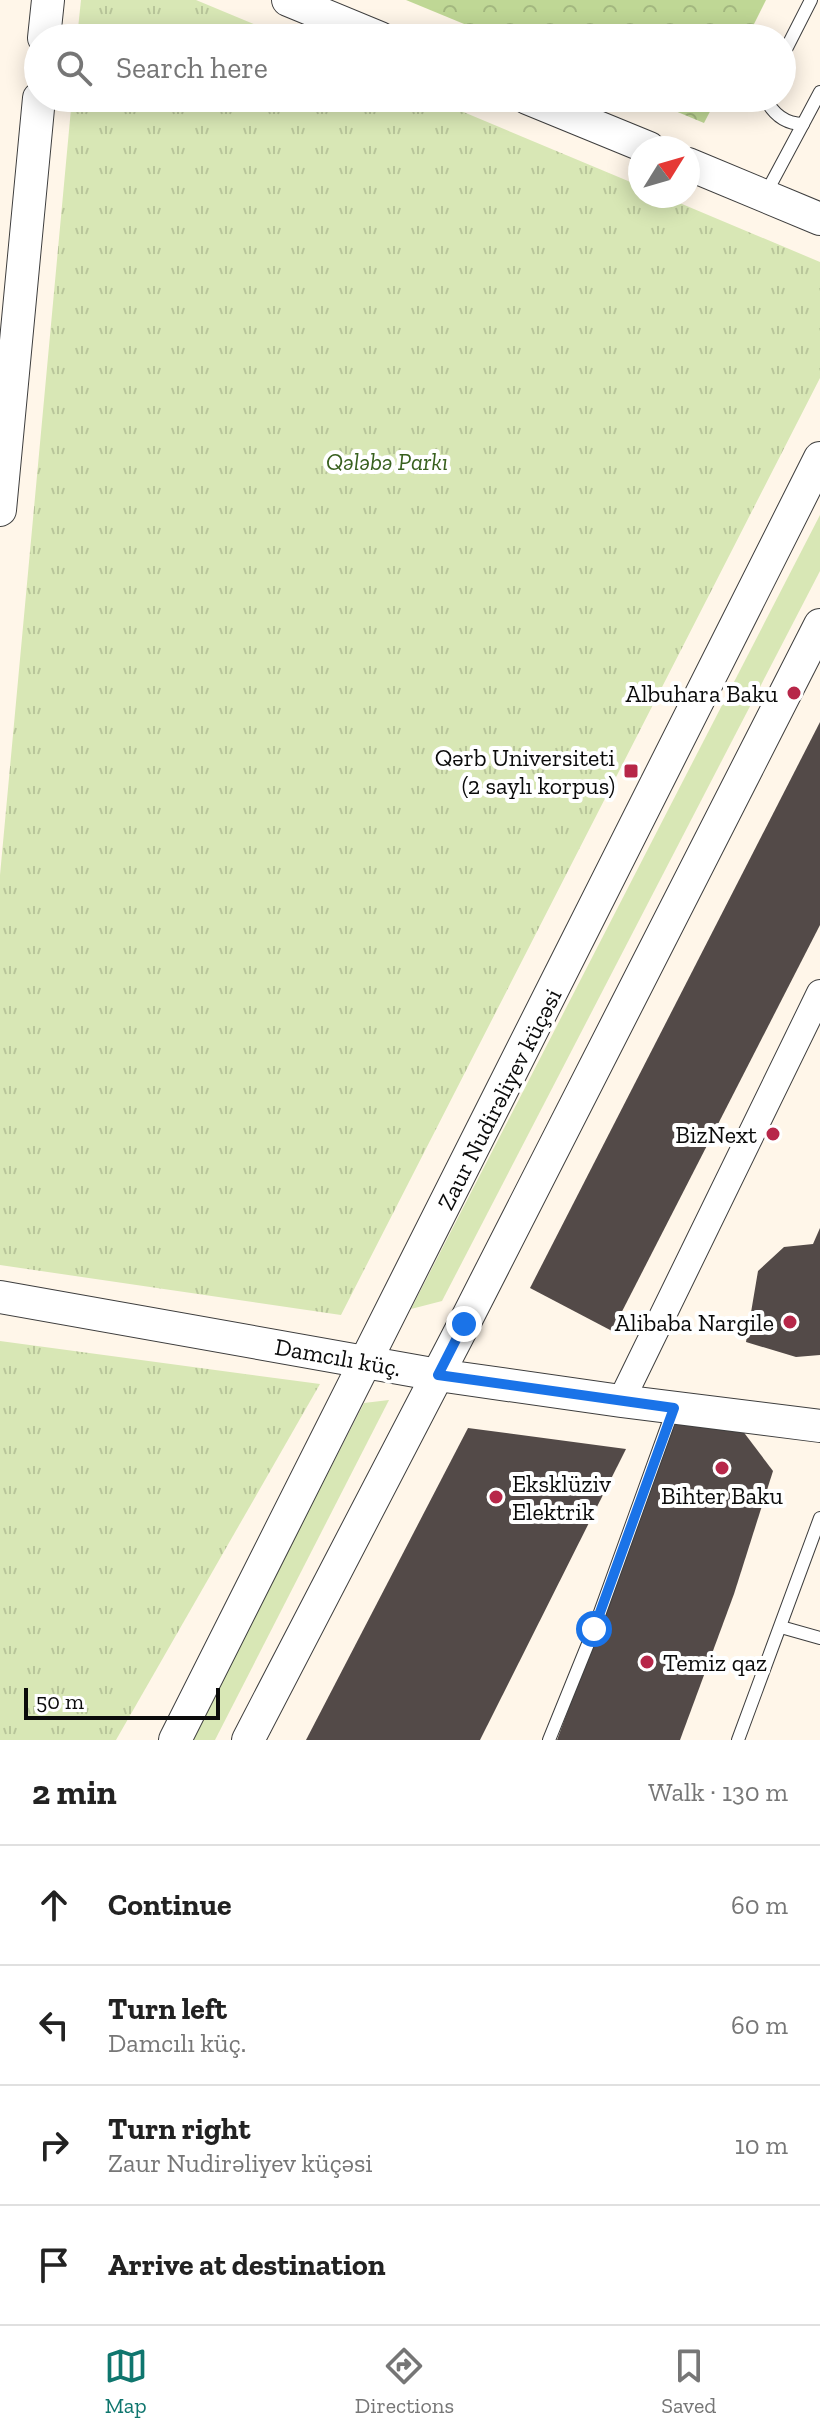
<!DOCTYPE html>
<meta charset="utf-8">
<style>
:root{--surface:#fff;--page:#f6f6f6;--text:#222;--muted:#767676;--line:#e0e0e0;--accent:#0f766e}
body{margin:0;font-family:"Zilla Slab",serif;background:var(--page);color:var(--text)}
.compass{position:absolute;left:628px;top:136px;width:72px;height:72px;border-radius:50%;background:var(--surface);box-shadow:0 4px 20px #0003;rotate:53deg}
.scale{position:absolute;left:24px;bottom:20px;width:196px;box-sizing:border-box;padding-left:8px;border:4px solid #0b0b0b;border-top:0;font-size:22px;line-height:28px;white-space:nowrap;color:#0b0b0b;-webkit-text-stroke:6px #fff;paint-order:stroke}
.stop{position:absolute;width:24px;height:24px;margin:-18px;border:6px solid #1a73e8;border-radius:50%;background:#fff}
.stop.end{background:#1a73e8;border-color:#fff;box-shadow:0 2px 8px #0008}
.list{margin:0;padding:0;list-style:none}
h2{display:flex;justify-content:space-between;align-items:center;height:104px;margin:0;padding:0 32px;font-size:34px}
h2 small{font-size:26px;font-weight:400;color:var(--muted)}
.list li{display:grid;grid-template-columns:52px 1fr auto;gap:24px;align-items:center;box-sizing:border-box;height:120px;padding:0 32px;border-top:2px solid var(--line)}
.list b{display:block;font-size:30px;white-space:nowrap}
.list p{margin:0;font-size:26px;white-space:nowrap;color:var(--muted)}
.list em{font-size:26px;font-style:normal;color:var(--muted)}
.icon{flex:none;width:44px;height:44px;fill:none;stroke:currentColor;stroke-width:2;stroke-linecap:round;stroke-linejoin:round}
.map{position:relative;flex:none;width:820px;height:1740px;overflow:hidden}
.search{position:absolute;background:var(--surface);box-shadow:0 4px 20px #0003;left:24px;right:24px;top:24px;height:88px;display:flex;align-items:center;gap:20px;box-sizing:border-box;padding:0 28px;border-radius:44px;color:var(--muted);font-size:30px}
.sheet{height:584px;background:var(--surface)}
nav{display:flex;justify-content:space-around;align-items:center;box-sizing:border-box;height:112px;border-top:2px solid var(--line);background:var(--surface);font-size:22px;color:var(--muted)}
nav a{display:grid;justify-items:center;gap:4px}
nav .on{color:var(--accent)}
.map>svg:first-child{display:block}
.grass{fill:#d8e7b5}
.forest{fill:url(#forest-crowns)}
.park{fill:url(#park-tufts)}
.building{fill:#534a48}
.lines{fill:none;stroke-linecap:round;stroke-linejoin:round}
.service-casing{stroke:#3e3e3e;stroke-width:14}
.minor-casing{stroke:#3e3e3e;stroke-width:28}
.tertiary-casing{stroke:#3e3e3e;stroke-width:34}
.service{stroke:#fff;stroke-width:12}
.minor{stroke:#fff;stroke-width:26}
.tertiary{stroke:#fff;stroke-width:32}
.route{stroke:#1a73e8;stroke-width:10}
.poi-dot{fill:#b72749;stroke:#fff;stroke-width:3}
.labels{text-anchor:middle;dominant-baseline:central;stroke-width:8;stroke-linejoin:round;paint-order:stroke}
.park-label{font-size:24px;font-style:italic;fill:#38601e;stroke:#fff}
.poi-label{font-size:24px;fill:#0b0b0b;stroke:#fff;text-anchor:end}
.street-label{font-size:24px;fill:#0b0b0b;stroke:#fff}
</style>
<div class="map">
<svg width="820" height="1740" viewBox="0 0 820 1740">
<defs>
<pattern id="forest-crowns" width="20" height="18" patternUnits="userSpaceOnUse" patternTransform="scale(2)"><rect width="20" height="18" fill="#bfd795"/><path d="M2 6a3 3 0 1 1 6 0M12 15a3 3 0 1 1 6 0" fill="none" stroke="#a3b77f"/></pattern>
<pattern id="park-tufts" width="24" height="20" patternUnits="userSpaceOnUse" patternTransform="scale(2)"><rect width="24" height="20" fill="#d8e7b5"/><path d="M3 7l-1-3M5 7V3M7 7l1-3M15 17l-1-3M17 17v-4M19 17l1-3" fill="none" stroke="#b8c59a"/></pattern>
</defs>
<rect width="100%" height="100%" fill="#fff6e9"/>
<g class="grass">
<path d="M820,515v56l-378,730 -31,8z"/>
<path d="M389,1400l-174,340h-24l173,-337z"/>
</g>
<g class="forest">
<path d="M406,0h360l-19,38h-249z"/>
<path d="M644,98h73l-13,25z"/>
</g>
<g class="park">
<path d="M81,0h115l91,38h-210z"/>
<path d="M72,98h358l210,88v10h23l157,66v116l-479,937 -341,-50v-390z"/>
<path d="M0,1341l320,43 -204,356h-116z"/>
</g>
<g class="building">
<path d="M820,722v203l-208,406 -82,-43z"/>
<path d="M820,1228v127l-24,2 -50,-15 12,-71 26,-24 29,-3z"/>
<path d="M675,1418l64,8 34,45 -39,123 -54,146h-123z"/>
<path d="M468,1428l158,21 -146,291h-174z"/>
</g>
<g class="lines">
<defs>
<g id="service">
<path d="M782,57l29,-57"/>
<path d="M765,98c8,16 20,26 38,26l17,-32"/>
<path d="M765,195l38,-71"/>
<path d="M781,1627l39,11"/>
<path d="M549,1740l45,-111 79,-219"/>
<path d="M738,1740l82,-222"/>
</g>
<path id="minor" d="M621,1401l199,-408"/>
<g id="tertiary">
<path d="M288,0l92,38"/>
<path d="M44,38l4,-38"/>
<path d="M527,98l122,50"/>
<path d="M688,164l132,55"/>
<path d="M0,510l39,-412"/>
<path d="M0,1297l438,78 183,26 199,25"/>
<path d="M175,1740l645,-1282"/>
<path d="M248,1740l216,-416 356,-699"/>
</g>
</defs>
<use href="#service" class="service-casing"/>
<use href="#minor" class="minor-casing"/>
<use href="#tertiary" class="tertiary-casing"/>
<use href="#service" class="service"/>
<use href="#minor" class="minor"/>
<use href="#tertiary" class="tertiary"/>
</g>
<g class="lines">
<path class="route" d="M464,1324l-26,51 236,33 -80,221"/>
</g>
<g class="poi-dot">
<circle cx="794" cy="693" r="8"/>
<rect x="623" y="763" width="16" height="16" rx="4"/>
<circle cx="773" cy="1134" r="8"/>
<circle cx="790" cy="1322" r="8"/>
<circle cx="722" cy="1468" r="8"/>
<circle cx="496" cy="1497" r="8"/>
<circle cx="647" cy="1662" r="8"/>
</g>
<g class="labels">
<g class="park-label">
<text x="387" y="461">Qələbə Parkı</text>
</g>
<g class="poi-label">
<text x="778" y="693">Albuhara Baku</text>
<text x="615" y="757">Qərb Universiteti<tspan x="615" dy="28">(2 saylı korpus)</tspan></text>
<text x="757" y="1134">BizNext</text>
<text x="774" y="1322">Alibaba Nargile</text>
<text x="512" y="1483" text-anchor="start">Eksklüziv<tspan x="512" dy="28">Elektrik</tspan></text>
<text x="722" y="1495" text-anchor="middle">Bihter Baku</text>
<text x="663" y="1662" text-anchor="start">Temiz qaz</text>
</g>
<g class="street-label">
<text transform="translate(499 1099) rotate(-63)">Zaur Nudirəliyev küçəsi</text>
<text transform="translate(338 1357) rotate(10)">Damcılı küç.</text>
</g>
</g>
</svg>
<svg class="compass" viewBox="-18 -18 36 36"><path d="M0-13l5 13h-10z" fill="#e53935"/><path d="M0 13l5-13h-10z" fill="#767676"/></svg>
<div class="scale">50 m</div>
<div class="stop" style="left:594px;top:1629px"></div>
<div class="stop end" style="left:464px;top:1324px"></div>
<div class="search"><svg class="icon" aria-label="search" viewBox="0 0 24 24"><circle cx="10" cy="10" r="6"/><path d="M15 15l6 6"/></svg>Search here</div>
</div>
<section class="sheet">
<h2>2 min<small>Walk · 130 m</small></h2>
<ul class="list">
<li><svg class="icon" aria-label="ahead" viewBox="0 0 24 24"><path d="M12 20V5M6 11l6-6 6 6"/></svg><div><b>Continue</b></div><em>60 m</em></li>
<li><svg class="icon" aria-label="left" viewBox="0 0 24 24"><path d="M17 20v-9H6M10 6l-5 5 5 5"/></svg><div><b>Turn left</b><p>Damcılı küç.</p></div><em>60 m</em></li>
<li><svg class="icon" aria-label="right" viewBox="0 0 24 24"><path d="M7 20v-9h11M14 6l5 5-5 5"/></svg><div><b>Turn right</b><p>Zaur Nudirəliyev küçəsi</p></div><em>10 m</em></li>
<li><svg class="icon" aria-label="arrive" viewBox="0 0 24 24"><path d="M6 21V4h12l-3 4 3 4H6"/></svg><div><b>Arrive at destination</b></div></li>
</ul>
</section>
<nav>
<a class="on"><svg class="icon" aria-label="map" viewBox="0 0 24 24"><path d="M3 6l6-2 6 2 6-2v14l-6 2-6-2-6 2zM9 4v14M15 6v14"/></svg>Map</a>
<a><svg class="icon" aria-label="directions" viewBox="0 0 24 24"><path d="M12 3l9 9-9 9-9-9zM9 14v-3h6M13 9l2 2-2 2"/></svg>Directions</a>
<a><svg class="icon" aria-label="saved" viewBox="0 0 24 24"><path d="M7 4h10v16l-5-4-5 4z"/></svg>Saved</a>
</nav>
